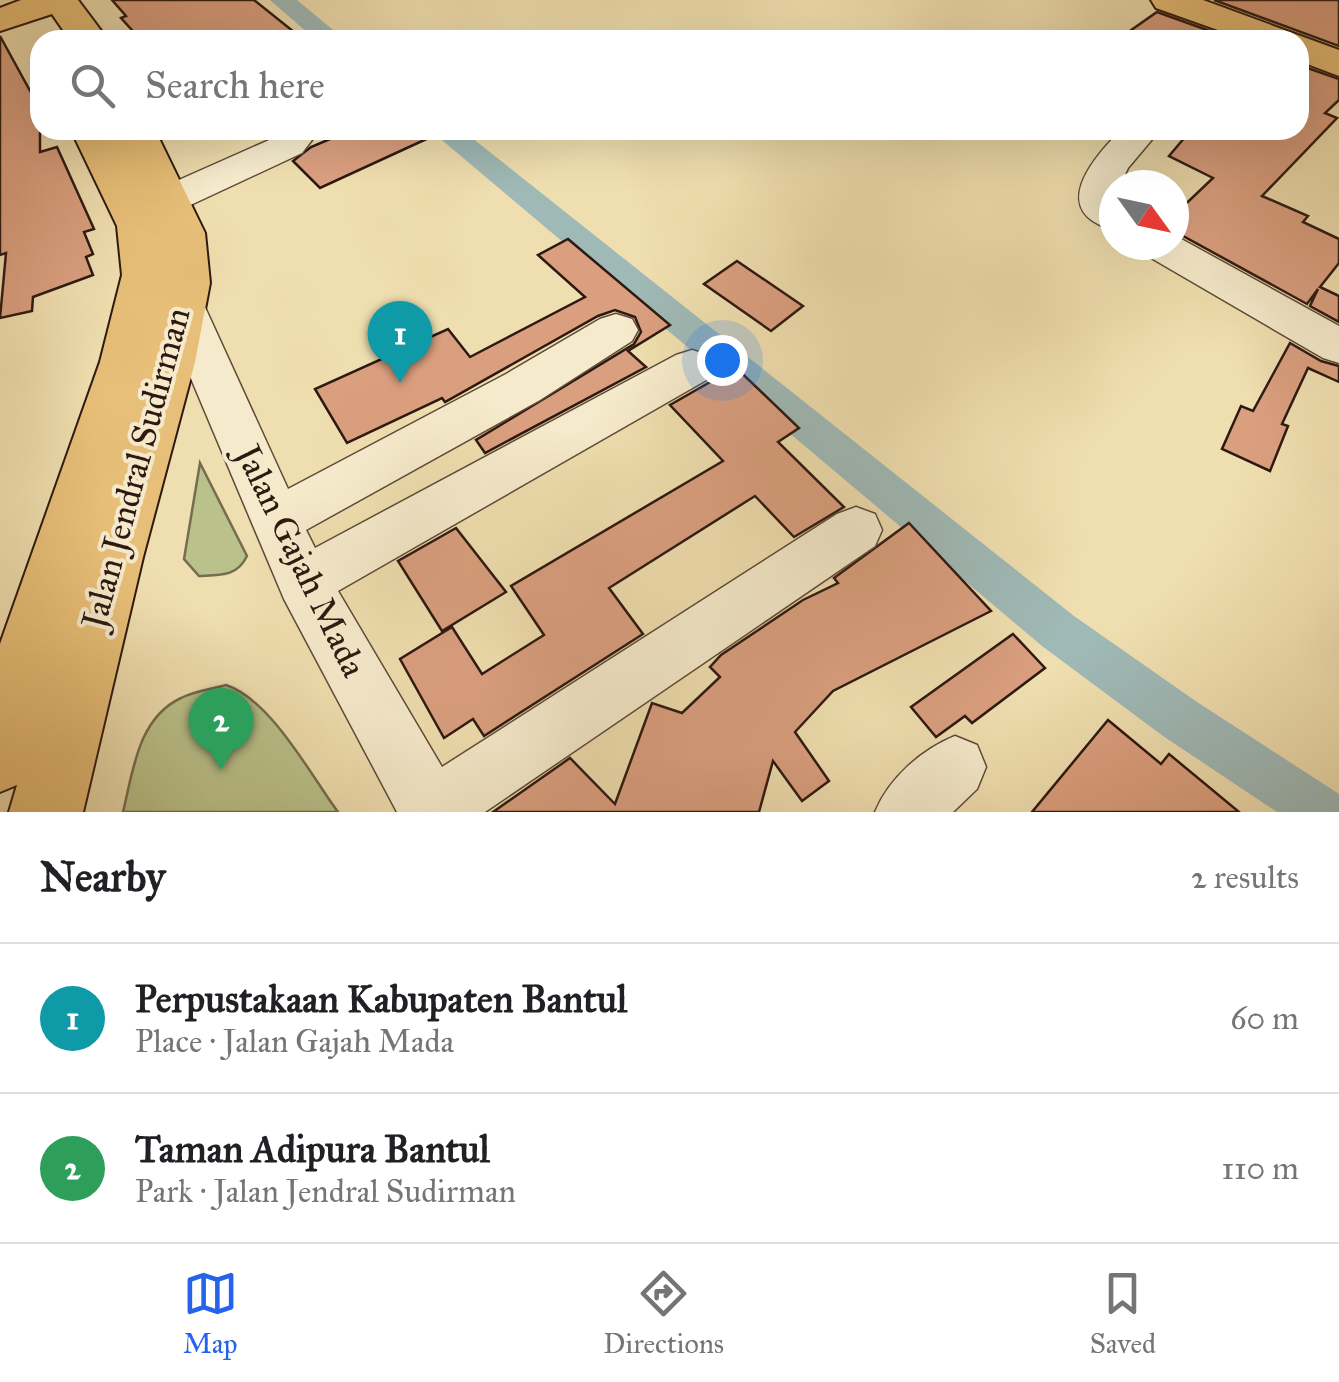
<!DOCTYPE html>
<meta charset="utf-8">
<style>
:root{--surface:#fff;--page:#f2f2f2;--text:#202124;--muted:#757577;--line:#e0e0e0;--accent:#2563eb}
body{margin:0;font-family:"IM FELL Great Primer",serif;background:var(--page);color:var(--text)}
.compass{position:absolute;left:1099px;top:170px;width:90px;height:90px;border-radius:50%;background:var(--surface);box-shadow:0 10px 40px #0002;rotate:123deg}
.you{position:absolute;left:722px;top:360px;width:35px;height:35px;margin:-25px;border:8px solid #fff;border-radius:50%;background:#1a73e8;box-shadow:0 0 0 15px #1a73e833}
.badge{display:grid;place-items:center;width:65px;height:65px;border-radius:50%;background:var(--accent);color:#fff;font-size:32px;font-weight:700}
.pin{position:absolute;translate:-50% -82px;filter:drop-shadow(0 2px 5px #0008)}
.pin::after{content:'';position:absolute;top:52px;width:35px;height:30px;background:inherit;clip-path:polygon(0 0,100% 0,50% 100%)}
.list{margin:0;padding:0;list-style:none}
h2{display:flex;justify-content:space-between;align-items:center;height:130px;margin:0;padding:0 40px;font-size:42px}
h2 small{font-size:32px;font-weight:400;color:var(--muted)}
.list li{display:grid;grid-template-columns:65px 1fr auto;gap:30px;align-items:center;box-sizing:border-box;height:150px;padding:0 40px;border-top:2px solid var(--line)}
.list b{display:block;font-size:38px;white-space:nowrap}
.list p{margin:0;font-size:32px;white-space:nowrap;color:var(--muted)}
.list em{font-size:32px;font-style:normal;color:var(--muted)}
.icon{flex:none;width:55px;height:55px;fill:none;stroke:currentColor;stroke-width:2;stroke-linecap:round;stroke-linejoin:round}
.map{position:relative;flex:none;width:1339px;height:812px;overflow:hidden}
.search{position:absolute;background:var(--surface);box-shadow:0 10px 40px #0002;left:30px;right:30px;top:30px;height:110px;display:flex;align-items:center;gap:25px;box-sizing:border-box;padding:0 35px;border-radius:30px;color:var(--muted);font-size:38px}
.sheet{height:430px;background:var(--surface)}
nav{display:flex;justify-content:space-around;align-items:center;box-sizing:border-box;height:140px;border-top:2px solid var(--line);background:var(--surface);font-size:28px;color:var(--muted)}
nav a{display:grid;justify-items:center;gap:5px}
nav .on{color:var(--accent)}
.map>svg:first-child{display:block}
.green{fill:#bac18a;stroke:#746d4e;stroke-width:2.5}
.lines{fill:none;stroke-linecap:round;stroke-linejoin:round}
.canal{fill:#9fb9b6;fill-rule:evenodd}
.building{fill:#da9f7f;stroke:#2d1911;stroke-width:2.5}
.minor-casing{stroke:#5e4a38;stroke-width:3}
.major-casing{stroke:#2d1911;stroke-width:4}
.minor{fill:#f5eacb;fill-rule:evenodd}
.major{fill:#e8bf78;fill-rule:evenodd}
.labels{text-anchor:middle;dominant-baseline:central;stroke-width:8;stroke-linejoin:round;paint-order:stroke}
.street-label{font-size:35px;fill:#2d1911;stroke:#f5eacb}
</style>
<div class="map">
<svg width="1339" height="812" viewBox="0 0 1339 812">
<rect width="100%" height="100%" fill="#efdeaf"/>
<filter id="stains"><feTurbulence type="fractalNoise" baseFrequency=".002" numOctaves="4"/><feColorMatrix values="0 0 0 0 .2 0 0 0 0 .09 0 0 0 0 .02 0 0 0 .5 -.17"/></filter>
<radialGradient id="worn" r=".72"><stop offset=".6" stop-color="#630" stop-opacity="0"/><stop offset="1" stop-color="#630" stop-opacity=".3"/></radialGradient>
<g class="green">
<path d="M200,463l47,93c-10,21 -27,19 -48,20l-15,-17z"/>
<path d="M226,685c45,15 84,89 112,127h-215c10,-41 15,-94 58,-114 13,-7 31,-9 45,-13z"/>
</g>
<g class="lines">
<g class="canal">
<path d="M270,0h27l48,40h-29z"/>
<path d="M430,130h32l612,486 123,86 142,92v18h-62l-114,-76 -121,-90z"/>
</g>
</g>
<g class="building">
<path d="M112,0h142l50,40h-163l-20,-22 5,-2z"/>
<path d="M1214,0h125v46z"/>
<path d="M1157,12l78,28h-118z"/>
<path d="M0,36l40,73v43l17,-5 37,82 -10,3 9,22 -7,3 7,18 -60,22 -1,14 -32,7 6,-65 -6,2z"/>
<path d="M1299,65l40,14v21l-14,13 12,5 -75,78 46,20 -5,6 36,17v24l-19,24 19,9v26l-29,-16 8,-17 -11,15 -133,-73v-16l39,-37 -44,-22 22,-26h108z"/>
<path d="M351,130h95l-126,58 -27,-27 18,-14z"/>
<path d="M568,239l102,86 -42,26 18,16 -161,86 -9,-13 158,-96 7,-12 -6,-15 -20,-7 -17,6 -153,86 -3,-4 -95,45 -32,-54 133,-60 22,28 115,-60 -47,-42z"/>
<path d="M737,261l66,45 -32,25 -67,-47z"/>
<path d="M1290,343l31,18 18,5v16l-31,-14 -26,56 6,2 -18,45 -48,-22 19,-43 12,5z"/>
<path d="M726,358l73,70 -21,14 66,65 -50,30 -39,-41 -146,92 34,46 -159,102 -11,-17 -29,19 -44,-79 52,-32 30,47 62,-39 -33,-49 212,-125 -53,-56 40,-23 8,-13 -1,-6z"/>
<path d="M909,523l82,88 -158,80 -38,41 34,49 -27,20 -29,-40 -14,51h-266l77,-54 45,46 37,-101 30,10 38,-36 -10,-10 11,-12 82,-55 35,-17 -4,-5z"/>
<path d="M456,528l50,64 -64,39 -44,-70z"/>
<path d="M1013,634l32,34 -73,55 -7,-7 -29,21 -25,-30z"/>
<path d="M1108,720l53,44 8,-10 70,58h-207z"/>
</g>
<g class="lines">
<defs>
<g id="minor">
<path d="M273,130h38l4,6 -13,17 -120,56 -14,4 -14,-4 -6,-9 6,-9 122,-54z"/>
<path d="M1121,130h39l-32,38 -8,17h-6v45c-66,-18 -23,-70 7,-100z"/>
<path d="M1174,235l165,91v37l-16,-5 -177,-103 -6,-10h34z"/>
<path d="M182,290l15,4 7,11 84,184 218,-115 94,-55 16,-5 16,5 6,11 -6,11 -92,59 -234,130 9,18 361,-193 16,-5 16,5 7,12 -7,12 -370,212 104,176 395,-253 19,-7 19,7 7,16 -7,16 -390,266h-88l-113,-213 -124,-294 7,-11z"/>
<path d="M955,736l22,9 9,22 -9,22 -24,23h-78c14,-34 46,-62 80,-76z"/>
</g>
<g id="major">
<path d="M21,0h57l30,40h-38l-18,-26 -52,17v-23z"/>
<path d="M1151,0h52l136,50v26l-40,-15v-21h-53l-90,-32z"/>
<path d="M71,130h84l50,103 5,50 -15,79 -52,195 -60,255h-74l8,-27 -17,7v-148l100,-282 22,-87 -5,-49z"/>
</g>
</defs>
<use href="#minor" class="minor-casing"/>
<use href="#major" class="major-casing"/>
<use href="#minor" class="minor"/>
<use href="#major" class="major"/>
</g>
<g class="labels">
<g class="street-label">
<text transform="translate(136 468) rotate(-75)">Jalan Jendral Sudirman</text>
<text transform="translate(301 561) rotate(64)">Jalan Gajah Mada</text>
</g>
</g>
<rect width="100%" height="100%" filter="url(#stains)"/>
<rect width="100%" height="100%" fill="url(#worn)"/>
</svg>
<svg class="compass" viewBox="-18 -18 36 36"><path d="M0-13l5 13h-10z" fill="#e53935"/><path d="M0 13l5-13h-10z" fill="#757577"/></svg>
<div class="you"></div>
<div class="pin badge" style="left:400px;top:383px;background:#0f9aa8">1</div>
<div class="pin badge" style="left:221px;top:770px;background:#2e9e5b">2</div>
<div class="search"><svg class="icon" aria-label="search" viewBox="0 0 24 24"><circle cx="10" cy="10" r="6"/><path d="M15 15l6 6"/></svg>Search here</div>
</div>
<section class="sheet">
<h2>Nearby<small>2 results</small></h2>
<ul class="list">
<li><span class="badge" style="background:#0f9aa8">1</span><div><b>Perpustakaan Kabupaten Bantul</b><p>Place · Jalan Gajah Mada</p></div><em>60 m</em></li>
<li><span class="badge" style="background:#2e9e5b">2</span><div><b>Taman Adipura Bantul</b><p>Park · Jalan Jendral Sudirman</p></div><em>110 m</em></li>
</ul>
</section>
<nav>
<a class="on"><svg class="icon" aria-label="map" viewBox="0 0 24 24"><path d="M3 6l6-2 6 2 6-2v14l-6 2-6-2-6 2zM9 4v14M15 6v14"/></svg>Map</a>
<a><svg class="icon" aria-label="directions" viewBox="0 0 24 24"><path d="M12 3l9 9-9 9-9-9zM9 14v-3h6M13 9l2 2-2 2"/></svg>Directions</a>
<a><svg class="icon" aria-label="saved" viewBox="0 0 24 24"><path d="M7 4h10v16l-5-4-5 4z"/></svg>Saved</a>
</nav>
